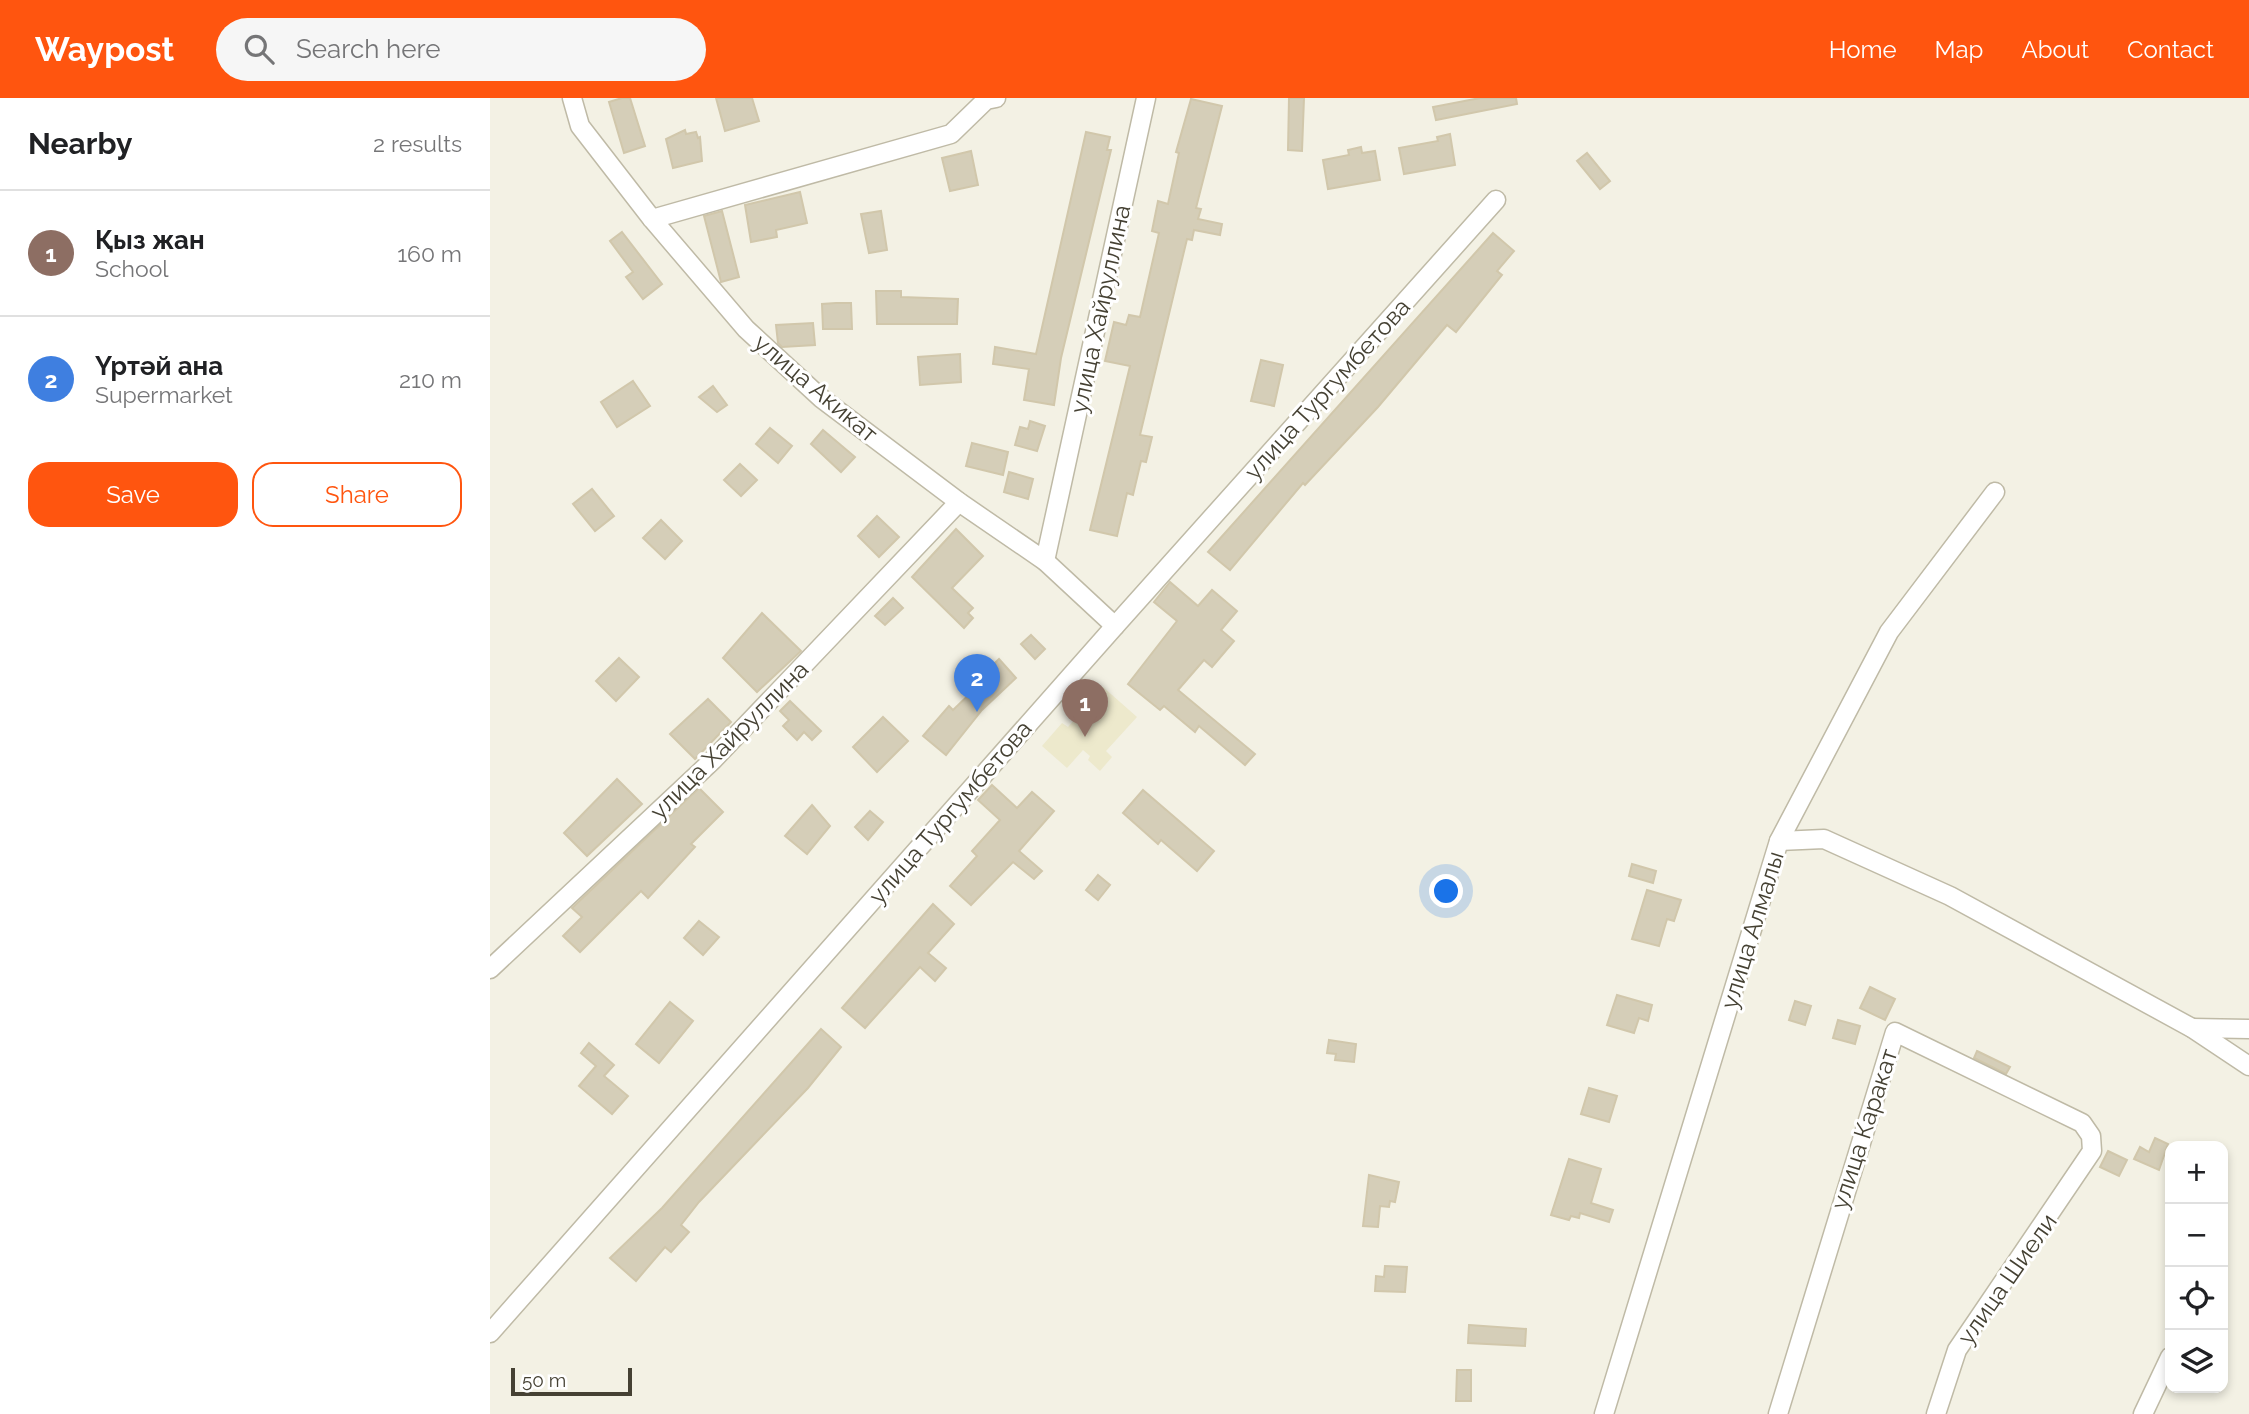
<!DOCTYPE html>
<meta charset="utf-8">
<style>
:root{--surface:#fff;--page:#f6f6f6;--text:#202124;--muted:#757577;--line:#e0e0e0;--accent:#ff550f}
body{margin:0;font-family:Raleway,sans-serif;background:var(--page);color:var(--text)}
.controls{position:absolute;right:21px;bottom:21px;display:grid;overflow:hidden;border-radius:14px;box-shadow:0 4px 10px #0003}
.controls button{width:63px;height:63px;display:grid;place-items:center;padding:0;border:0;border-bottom:2px solid var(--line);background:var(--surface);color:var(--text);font:35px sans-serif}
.scale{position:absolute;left:21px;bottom:18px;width:121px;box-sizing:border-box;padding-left:7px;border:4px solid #454133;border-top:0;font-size:19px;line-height:24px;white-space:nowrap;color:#454133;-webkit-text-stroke:5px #fff;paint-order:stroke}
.you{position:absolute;left:957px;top:794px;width:24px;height:24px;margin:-18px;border:5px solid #fff;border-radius:50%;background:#1a73e8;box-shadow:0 0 0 10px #1a73e833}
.badge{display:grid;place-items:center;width:46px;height:46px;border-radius:50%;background:var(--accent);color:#fff;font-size:23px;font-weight:700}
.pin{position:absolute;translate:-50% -58px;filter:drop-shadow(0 2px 4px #0008)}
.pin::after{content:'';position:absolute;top:37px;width:24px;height:21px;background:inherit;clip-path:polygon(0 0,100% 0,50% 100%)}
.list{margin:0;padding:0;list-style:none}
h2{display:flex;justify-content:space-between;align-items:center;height:91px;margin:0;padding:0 28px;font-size:30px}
h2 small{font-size:23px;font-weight:400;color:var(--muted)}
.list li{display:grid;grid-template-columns:46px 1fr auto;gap:21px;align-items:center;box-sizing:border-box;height:126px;padding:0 28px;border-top:2px solid var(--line)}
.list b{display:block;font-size:26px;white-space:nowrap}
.list p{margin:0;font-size:23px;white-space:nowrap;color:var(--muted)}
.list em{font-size:23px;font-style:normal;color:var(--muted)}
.actions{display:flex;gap:14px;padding:21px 28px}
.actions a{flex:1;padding:16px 0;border:2px solid var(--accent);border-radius:21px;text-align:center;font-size:24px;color:var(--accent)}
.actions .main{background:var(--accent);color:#fff}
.icon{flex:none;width:38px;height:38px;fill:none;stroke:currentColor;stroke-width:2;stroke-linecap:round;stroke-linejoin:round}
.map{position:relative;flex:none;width:1759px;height:1316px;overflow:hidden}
header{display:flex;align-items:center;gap:42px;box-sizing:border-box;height:98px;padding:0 35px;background:var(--accent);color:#fff}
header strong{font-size:33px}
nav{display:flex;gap:38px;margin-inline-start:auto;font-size:24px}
.search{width:490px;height:63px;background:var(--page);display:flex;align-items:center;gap:18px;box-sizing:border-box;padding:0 24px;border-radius:38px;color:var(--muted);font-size:26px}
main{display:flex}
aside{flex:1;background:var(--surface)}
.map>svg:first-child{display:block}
.education{fill:#ede9cc}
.building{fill:#d5ceb8;stroke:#d1c7ab;stroke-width:2}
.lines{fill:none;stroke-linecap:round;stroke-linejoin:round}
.minor-casing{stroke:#bfbaa6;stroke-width:21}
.minor{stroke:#fff;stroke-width:18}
.labels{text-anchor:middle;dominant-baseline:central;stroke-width:6;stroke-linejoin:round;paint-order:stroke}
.street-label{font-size:24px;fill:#454133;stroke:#fff}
</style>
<header>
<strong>Waypost</strong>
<div class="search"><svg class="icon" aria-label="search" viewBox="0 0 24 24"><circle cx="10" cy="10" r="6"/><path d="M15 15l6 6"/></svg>Search here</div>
<nav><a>Home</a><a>Map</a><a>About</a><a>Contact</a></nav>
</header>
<main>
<aside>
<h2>Nearby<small>2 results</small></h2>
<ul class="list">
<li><span class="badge" style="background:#8d6e63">1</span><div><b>Қыз жан</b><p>School</p></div><em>160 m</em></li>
<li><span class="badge" style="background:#3f7fe0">2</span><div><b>Үртәй ана</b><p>Supermarket</p></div><em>210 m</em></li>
</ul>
<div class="actions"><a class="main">Save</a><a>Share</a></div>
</aside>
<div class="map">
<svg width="1759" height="1316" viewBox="0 0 1759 1316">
<rect width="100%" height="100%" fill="#f3f1e4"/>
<path class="education" d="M613,589l34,30 -31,34 6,6 -12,14 -12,-11 2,-4 -7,-6 -16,18 -25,-22 20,-23 6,4z"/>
<g class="building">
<path d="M132,0h8l15,48 -21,7 -15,-51z"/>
<path d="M226,0h36l7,23 -34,10z"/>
<path d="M799,0h15l-2,53 -14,-1z"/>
<path d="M990,0h36l1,6 -81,16 -3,-13z"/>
<path d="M701,1l31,7 -26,102 5,1 -3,10 24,5 -2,11 -26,-5 -2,10 -5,-1 -47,196 12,2 -6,25 -5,-1 -8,34 -6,-2 -10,43 -27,-6 40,-164 -25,-5 9,-39 12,3 3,-10 11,2 19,-84 -7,-2 6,-30 10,3 11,-51 -3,-1z"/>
<path d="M195,32l1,4 10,-2 2,6 2,-1 2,24 -29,7 -7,-29z"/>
<path d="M596,34l24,5 -3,13h4l-50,208 -7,47 -30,-5 5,-31 -36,-5 2,-17 41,7z"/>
<path d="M960,36l5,31 -51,9 -5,-26 39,-7 -1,-4z"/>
<path d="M871,49l1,6 13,-2 5,29 -52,9 -5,-29 26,-5 -1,-5z"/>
<path d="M481,53l7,34 -28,6 -8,-33z"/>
<path d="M1097,55l23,28 -10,8 -23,-28z"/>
<path d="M310,94l7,31 -31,7 1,7 -26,5 -6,-37z"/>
<path d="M232,113l17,66 -18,5 -17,-66z"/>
<path d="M391,113l6,39 -18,3 -8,-39z"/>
<path d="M132,134l40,52 -19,15 -17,-22 7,-5 -23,-31z"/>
<path d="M1003,135l21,18 -17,20 5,4 -46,57 -9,-7 -69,82 -73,78 -2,-2 -73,87 -22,-18z"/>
<path d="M386,193h25v6l57,2 -1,25h-80z"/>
<path d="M346,205h15l1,26h-29l-1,-25z"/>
<path d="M323,225l2,22 -33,2 -4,-4 -2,-18z"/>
<path d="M470,256l1,28 -41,3 -2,-28z"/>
<path d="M771,262l22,5 -9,41 -23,-5z"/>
<path d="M143,283l17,25 -33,21 -16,-25z"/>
<path d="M223,288l14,19 -10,7 -18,-15z"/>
<path d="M540,323l15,5 -8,25 -22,-6 5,-18 8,2z"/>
<path d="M280,330l22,18 -14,17 -22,-19z"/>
<path d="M333,332l32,27 -14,15 -30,-28z"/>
<path d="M482,345l36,9 -5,23 -37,-9z"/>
<path d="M250,366l17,16 -16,16 -17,-16z"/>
<path d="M519,374l24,7 -5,20 -24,-7z"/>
<path d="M102,391l22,27 -19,15 -22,-27z"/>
<path d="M387,418l22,21 -20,20 -21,-21z"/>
<path d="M171,422l21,21 -17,18 -22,-21z"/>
<path d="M466,431l27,27 -31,32 21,20 -5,5 5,5 -9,10 -52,-51z"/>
<path d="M680,484l28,24 14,-16 25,21 -16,19 13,11 -22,26 -8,-7 -26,30 77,64 -10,11 -46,-39 -4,6 -31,-26 -4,4 -32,-26 49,-63 -23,-19z"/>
<path d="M403,500l10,10 -18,17 -10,-9z"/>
<path d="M272,515l39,38 -44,41 -34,-34z"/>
<path d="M541,537l14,14 -10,10 -14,-15z"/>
<path d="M129,560l20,19 -23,24 -20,-20z"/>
<path d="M509,561l17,19 -34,32 -36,45 -23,-19 26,-30 4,4 25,-24 -3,-4z"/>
<path d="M218,601l23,23 -36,37 -25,-25z"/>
<path d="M300,603l31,30 -9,9 -8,-8 -7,8 -14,-14 6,-6 -9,-9z"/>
<path d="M393,619l25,24 -31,31 -24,-25z"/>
<path d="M127,681l25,25 -55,52 -23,-23z"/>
<path d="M502,687l25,23 15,-16 22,19 -35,40 23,20 -8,8 -21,-17 -42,43 -21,-19 27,-30 -5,-5 28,-31 -22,-20z"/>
<path d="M209,690l24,24 -32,32 4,3 -47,51 -7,-7 -61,61 -17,-16 19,-19 -10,-9z"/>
<path d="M653,692l71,61 -17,20 -36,-31 -3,4 -35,-31z"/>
<path d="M322,707l18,21 -23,28 -22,-18z"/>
<path d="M380,713l13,11 -15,18 -13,-13z"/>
<path d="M1142,766l24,7 -3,12 -24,-7z"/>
<path d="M608,777l12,10 -12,15 -12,-10z"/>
<path d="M1157,792l34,10 -7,21 -7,-2 -8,27 -27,-7z"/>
<path d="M443,806l21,20 -26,29 18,15 -11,13 -15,-14 -55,61 -23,-20z"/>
<path d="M209,823l20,16 -16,18 -19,-17z"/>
<path d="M1380,889l25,12 -10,21 -25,-12z"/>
<path d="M1127,897l35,10 -4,16 -9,-3 -5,15 -27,-8z"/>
<path d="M1305,903l16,5 -6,19 -16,-5z"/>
<path d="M180,904l23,19 -34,42 -23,-19z"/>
<path d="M1348,922l22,6 -5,18 -22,-6z"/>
<path d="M331,931l20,18 -33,41 -109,114 -18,23 8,7 -18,20 -6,-5 -29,34 -26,-23 52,-50z"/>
<path d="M839,942l27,4 -2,18 -19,-2 1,-6 -9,-1z"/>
<path d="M99,945l25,22 -10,11 24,20 -16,18 -33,-28 17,-20 -15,-13z"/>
<path d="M1487,953l33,16 -4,7 -32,-16z"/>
<path d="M1099,990l28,8 -8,26 -28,-8z"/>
<path d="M1665,1040l13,6 -9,26 -25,-11 6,-12 9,5z"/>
<path d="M1618,1053l19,9 -8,16 -19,-9z"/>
<path d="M1079,1061l32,10 -10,34 22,7 -4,12 -29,-9 -1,5 -8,-2 -2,4 -18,-5z"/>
<path d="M879,1077l30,7 -4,20 -5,-1 -1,6 -9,-1 -2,21 -15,-1z"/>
<path d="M895,1168l22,1 -2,25 -30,-1 1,-15 8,1z"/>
<path d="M979,1227l57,4 -1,17 -57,-3z"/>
<path d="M967,1272h14v31h-15z"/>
</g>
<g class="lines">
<defs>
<g id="minor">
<path d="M82,0l8,28 72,93 94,110 75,69 138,104 86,59 70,65"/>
<path d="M162,121l299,-85 35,-34 10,-2"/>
<path d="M555,463l101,-463"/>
<path d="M1289,743l45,-2 126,57 242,132 57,38"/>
<path d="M0,871l223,-209 246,-258"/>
<path d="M1702,930l57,1"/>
<path d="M0,1235l625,-707 381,-426"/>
<path d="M1114,1316l175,-573 110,-209 106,-140"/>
<path d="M1288,1316l117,-382 187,91 9,13 1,15 -135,199 -21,64"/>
<path d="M1653,1316l27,-57"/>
</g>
</defs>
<use href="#minor" class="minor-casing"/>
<use href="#minor" class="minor"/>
</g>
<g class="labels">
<g class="street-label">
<text transform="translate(610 211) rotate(-78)">улица Хайруллина</text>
<text transform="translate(326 290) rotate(40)">улица Акикат</text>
<text transform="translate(837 291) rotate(-48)">улица Тургумбетова</text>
<text transform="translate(239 642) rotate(-45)">улица Хайруллина</text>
<text transform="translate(460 714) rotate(-49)">улица Тургумбетова</text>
<text transform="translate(1262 832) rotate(-73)">улица Алмалы</text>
<text transform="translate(1374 1031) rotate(-72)">улица Каракат</text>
<text transform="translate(1517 1181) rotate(-55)">улица Шиели</text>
</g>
</g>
</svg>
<div class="controls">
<button>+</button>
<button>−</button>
<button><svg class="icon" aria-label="locate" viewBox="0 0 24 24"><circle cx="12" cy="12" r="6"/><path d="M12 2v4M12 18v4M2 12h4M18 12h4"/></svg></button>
<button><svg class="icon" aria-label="layers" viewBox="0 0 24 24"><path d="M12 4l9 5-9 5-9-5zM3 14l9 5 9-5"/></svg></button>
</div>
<div class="scale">50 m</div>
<div class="you"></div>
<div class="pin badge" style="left:595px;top:639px;background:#8d6e63">1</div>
<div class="pin badge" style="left:487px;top:614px;background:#3f7fe0">2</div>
</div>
</main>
